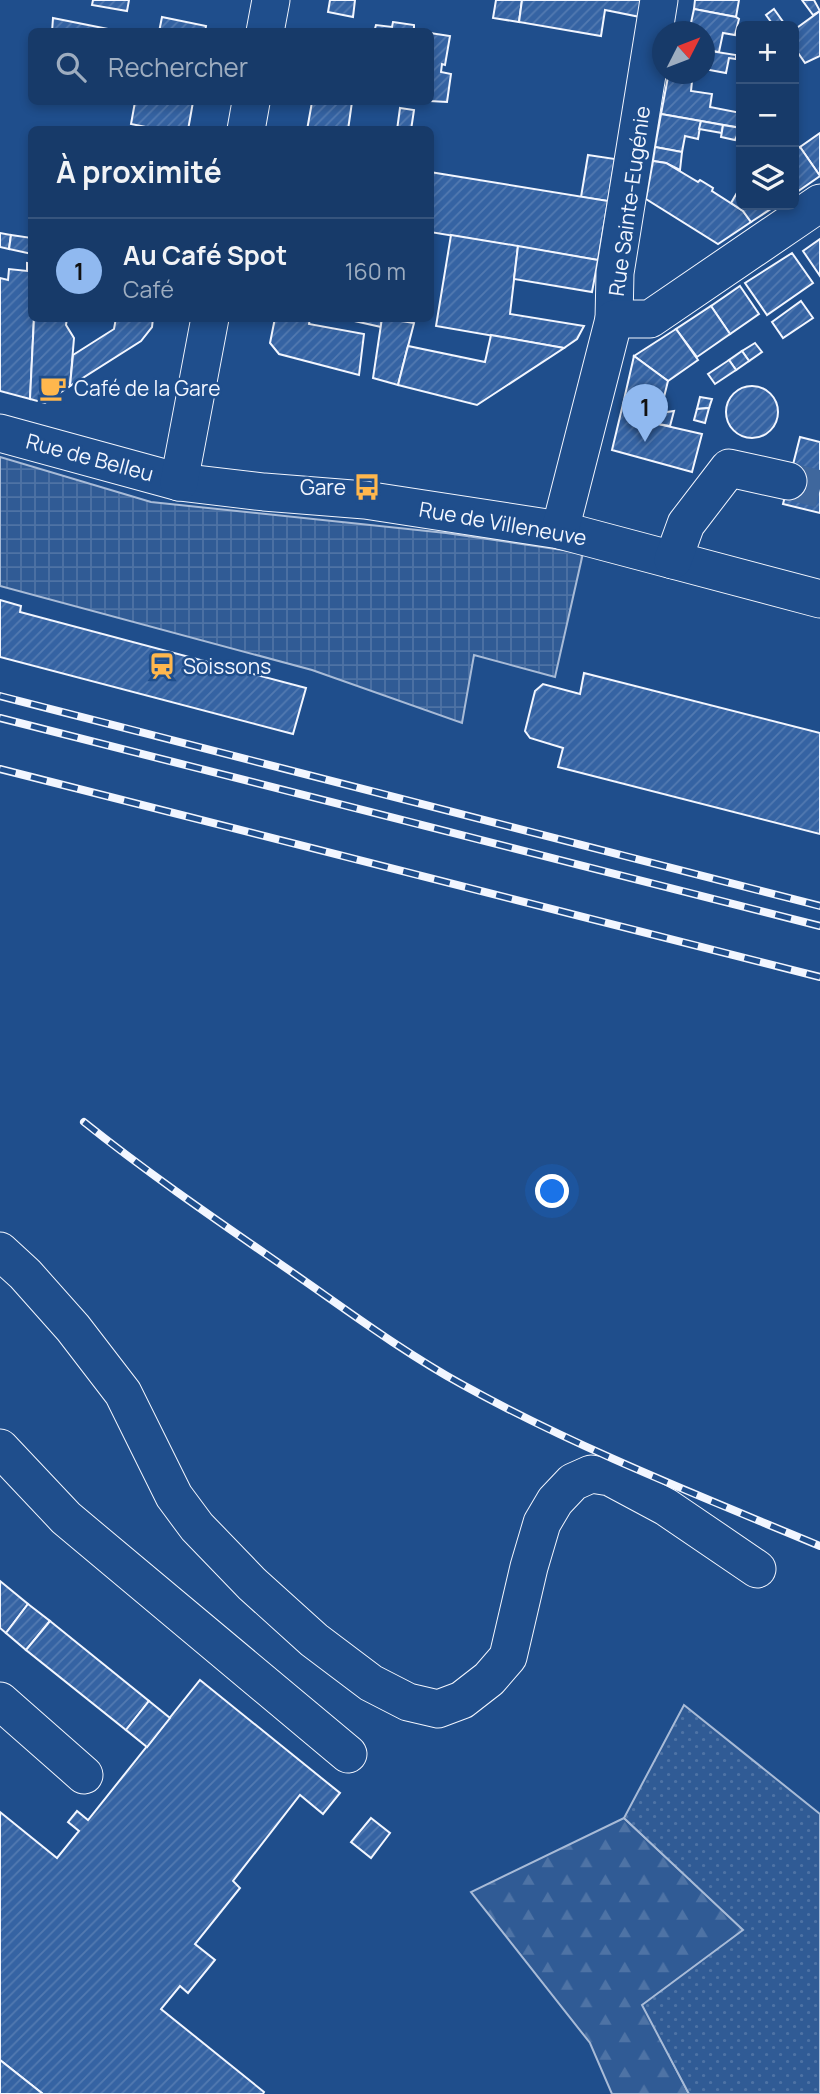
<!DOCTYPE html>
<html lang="fr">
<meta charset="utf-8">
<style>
:root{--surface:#173a69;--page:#244571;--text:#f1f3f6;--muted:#9eadc0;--line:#36547d;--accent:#90b9f0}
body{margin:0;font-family:Manrope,sans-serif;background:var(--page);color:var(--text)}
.controls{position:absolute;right:21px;top:21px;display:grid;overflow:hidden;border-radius:10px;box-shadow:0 4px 10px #0003}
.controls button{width:63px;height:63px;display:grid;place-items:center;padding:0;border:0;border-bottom:2px solid var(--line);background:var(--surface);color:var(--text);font:35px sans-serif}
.compass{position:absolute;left:652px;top:21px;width:63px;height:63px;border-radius:50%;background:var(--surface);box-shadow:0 4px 10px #0003;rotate:48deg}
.you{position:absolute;left:553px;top:1192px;width:24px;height:24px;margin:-18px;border:5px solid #fff;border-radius:50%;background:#1a73e8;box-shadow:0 0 0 10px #1a73e833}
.badge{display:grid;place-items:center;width:46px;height:46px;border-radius:50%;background:var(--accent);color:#111;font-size:23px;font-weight:700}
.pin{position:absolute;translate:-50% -58px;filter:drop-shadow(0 2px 4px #0008)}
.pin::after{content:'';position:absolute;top:37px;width:24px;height:21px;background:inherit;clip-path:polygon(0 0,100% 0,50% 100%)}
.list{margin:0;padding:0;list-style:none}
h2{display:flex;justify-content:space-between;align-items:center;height:91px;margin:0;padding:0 28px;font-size:30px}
h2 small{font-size:23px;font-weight:400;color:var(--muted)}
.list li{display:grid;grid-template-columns:46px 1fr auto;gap:21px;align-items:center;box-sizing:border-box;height:105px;padding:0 28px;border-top:2px solid var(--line)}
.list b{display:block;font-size:26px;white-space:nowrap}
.list p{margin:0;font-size:23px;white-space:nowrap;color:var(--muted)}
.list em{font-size:23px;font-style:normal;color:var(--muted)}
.icon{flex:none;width:38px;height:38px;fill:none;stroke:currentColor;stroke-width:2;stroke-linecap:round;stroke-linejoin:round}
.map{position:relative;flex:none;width:820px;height:2094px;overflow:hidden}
.search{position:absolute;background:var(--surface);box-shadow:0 4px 10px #0003;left:28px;top:28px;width:406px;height:77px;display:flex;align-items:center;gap:18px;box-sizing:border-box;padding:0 24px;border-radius:10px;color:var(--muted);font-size:26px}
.panel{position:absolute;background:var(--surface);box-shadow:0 4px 10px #0003;left:28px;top:126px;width:406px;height:196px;border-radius:10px}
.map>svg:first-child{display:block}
.forest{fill:url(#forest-firs);stroke:#a8bbd7;stroke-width:2}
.park{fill:url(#park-dots);stroke:#a8bbd7;stroke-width:2}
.plaza{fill:url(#plaza-grid);stroke:#a8bbd7;stroke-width:2}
.building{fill:url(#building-hatch);stroke:#f2f6ff;stroke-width:2}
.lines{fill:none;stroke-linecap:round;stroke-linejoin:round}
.minor-tunnel{stroke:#3f679d;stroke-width:37;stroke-dasharray:37 18;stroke-linecap:butt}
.minor-casing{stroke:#f2f6ff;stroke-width:39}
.minor{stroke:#1f4e8c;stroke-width:37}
.rail-casing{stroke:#f2f6ff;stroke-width:8}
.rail{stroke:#1f4e8c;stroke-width:5;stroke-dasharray:16;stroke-linecap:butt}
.labels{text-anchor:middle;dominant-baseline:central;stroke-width:5;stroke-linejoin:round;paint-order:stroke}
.street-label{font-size:21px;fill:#f2f6ff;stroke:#1f4e8c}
.poi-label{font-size:21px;fill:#f2f6ff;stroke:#1f4e8c;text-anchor:start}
</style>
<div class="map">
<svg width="820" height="2094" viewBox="0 0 820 2094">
<defs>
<pattern id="forest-firs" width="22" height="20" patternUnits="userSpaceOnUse" patternTransform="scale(1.75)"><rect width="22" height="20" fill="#305b95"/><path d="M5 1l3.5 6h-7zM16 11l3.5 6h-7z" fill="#4e73a5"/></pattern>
<pattern id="park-dots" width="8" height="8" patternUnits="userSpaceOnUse" patternTransform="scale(1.75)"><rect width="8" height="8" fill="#305b95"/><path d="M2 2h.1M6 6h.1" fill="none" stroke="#4e73a5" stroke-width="1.8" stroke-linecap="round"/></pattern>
<pattern id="plaza-grid" width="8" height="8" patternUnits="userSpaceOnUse" patternTransform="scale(1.75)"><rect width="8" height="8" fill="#305b95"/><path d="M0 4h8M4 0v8" fill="none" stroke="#4e73a5"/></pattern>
<pattern id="building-hatch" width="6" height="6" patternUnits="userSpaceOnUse" patternTransform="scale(1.75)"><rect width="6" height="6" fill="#3563a3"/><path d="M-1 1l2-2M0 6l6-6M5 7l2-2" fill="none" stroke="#537ab1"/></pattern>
</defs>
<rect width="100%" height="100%" fill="#1f4e8c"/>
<path class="forest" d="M624,1818l120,112 -101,75 46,89h-77l-22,-51 -119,-151z"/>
<path class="park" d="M684,1705l136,109v280h-131l-47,-89 101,-75 -119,-112z"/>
<path class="plaza" d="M0,457l151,45 295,31 137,20 -28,124 -81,-22 -12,68 -150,-53 -312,-84z"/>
<g class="building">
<path d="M93,0h36l-2,11 -35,-6z"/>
<path d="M330,0h25l-2,17 -25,-5z"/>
<path d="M496,0h26l-3,22 -26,-4z"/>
<path d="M522,0h121l-3,17 -35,-7 -4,26 -82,-14z"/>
<path d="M695,0h44l-3,17 -42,-8z"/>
<path d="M802,0h12l6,11 -7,4z"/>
<path d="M694,9l42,8 3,2 -4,16 -12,-2 -4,19 -15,-2v-18h-15z"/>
<path d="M774,9l12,17h-12l-8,-11z"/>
<path d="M820,11v45l-15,7 -11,-16v-17z"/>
<path d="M162,17l44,9 -1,6h-46z"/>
<path d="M53,18l70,14h-71z"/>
<path d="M393,22l21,3v6l4,1h-44l2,-7 16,2z"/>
<path d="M430,33l20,3 -5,29 -3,-1 -1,8 10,2 -4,28 -17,-1z"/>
<path d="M704,50l32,5v4l-7,-1 -3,15 -22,-4z"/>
<path d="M669,74h25l-2,7 -24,-4z"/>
<path d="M668,77l24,4 -1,10 21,3 -2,13 31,6v15l-80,-14z"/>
<path d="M135,102h58l-5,28h-43l1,-3 -15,-3z"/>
<path d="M312,102h40l-4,28h-41z"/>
<path d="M400,108l14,2 -3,20h-14z"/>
<path d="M661,114l40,7 -3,18 -13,-3 -3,16 -27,-5z"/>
<path d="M701,121l22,4 -1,8 -23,-4z"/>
<path d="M723,125l18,3 -6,12 -14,-3z"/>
<path d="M820,133v43l-20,-29z"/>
<path d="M655,147l27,5 -2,18 -14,-7 -13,-2z"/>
<path d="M800,147l20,29 -26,18v-43z"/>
<path d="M588,155l27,4 -7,42 -27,-4z"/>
<path d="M653,161l13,2 32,19 2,-2 13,8 -1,3 31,20 8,11 -33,22 -72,-45z"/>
<path d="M430,172l178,29 -10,59 -168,-28z"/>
<path d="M741,186v19h36l-26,17 -8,-11 -12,-8z"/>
<path d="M0,233l11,2 -2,14 -9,-2z"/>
<path d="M11,235l21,3v16l-23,-5z"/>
<path d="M451,235l67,11 -8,68 74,12 -7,13 -13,9 -128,-22z"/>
<path d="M820,239v37l-17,-25z"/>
<path d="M518,246l80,14 -6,32 -78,-13z"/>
<path d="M792,253l21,30 -46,32 -22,-32z"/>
<path d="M27,263l5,1v54h2l-4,81 -30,-8v-113l8,2 1,-11 18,2z"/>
<path d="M740,286l19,28 -29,20 -19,-28z"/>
<path d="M801,301l12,17 -30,20 -11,-16z"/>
<path d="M711,306l19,28 -33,23 -21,-28z"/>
<path d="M34,318h33l-1,7 8,13 -4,48 -25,17 -15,-4z"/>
<path d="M116,318h37l-1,9 -11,14 -71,45 3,-31 41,-26z"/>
<path d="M275,318h35l-1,6 55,10 -5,41 -80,-21 -9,-11z"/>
<path d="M341,318h41l-1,9z"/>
<path d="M382,318l32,5 -16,62 -25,-7z"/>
<path d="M676,329l22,31 -30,21 -34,-25z"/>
<path d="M491,335l73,13 -87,57 -79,-20 10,-39 77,16z"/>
<path d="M755,343l7,9 -13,9 -7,-10z"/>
<path d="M742,351l7,10 -13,9 -7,-10z"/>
<path d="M634,356l34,25 -8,32 -37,-9z"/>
<path d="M729,360l7,10 -21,14 -7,-10z"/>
<circle cx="752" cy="412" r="26"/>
<path d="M700,397l12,2 -3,9 -12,1z"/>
<path d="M623,404l37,9 -2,11 44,10 -10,38 -80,-22z"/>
<path d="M709,408l-4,15 -11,-3 3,-11z"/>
<path d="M674,411l-4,15 -12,-2 2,-11z"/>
<path d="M800,437l20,5v71l-37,-9z"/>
<path d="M0,600l21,6 -1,6 286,76 -13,46 -293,-77z"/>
<path d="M584,673l236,60v101l-262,-67 5,-19 -33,-10 -5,-7 10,-40 8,-7 37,10z"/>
<path d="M0,1581l28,23 -22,29 -6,-5z"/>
<path d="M28,1604l22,17 -24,29 -20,-17z"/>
<path d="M50,1621l99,80 -23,29 -100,-80z"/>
<path d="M200,1680l140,113 -17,21 -23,-19 -67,86 7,7 -45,56 20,16 -27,33 -8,-7 -19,23 103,83 -1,2h-220l-43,-34v-248l57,46 22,-27 -11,-9 9,-11 11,9z"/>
<path d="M149,1701l21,17 -23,29 -21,-17z"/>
<path d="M371,1818l19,15 -19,25 -20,-16z"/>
<path d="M0,2060l43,34h-43z"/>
</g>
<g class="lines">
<path class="minor-tunnel" d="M788,481l32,8"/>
<defs>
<g id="minor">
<path d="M265,32l6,-32"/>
<path d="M246,130l5,-28"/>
<path d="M614,319l1,-46 44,-273"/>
<path d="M0,433l179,49 85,10 101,8 195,30 260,69"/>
<path d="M179,482l31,-164"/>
<path d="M560,530l54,-211h36l170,-116"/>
<path d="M673,560l13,-36 43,-56 59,13"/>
<path d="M0,1251l25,23 48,54 50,65 51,103 23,31 55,57 62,56 57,43 37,19 30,7 24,-9 27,-21 19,-22 21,-90 13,-44 13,-22 18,-19 18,-8 19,3 56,30 91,62"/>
<path d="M0,1448l66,70 282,236"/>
<path d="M0,1701l84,74"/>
</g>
</defs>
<use href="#minor" class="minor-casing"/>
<use href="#minor" class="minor"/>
<defs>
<g id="rail">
<path d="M0,696l820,210"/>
<path d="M0,718l820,208"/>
<path d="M0,769l820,208"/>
<path d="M84,1122c65,52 134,99 202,146 58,40 115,83 177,117 114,63 237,111 357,161"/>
</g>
</defs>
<use href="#rail" class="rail-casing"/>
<use href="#rail" class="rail"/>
</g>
<defs>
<symbol id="cafe-bare" viewBox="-9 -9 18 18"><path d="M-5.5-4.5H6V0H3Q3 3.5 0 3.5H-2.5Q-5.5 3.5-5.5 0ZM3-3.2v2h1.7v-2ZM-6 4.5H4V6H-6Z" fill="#ffb74d" stroke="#1f4e8c" stroke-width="2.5" paint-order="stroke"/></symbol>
<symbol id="bus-bare" viewBox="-9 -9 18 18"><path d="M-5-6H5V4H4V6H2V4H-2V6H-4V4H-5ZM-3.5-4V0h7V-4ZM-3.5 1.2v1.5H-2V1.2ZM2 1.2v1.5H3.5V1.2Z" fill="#ffb74d" stroke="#1f4e8c" stroke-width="2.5" paint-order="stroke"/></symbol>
<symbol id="station-bare" viewBox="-9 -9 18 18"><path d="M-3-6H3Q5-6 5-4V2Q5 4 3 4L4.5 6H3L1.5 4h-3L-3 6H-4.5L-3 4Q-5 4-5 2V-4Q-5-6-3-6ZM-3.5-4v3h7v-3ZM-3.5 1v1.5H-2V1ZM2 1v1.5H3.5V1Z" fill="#ffb74d" stroke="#1f4e8c" stroke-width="2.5" paint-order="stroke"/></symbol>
</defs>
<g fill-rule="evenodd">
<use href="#cafe-bare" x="34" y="369" width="38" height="38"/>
<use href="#bus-bare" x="348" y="468" width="38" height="38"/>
<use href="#station-bare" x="143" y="647" width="38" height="38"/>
</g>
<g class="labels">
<g class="street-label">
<text transform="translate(629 201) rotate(-82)">Rue Sainte-Eugénie</text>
<text transform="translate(90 457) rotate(15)">Rue de Belleu</text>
<text transform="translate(503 523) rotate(10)">Rue de Villeneuve</text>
</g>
<g class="poi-label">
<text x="74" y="388">Café de la Gare</text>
<text x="346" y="487" text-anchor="end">Gare</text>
<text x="183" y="666">Soissons</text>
</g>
</g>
</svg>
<div class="controls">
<button>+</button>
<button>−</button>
<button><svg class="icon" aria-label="layers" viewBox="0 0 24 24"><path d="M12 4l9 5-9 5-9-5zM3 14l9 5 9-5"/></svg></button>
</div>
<svg class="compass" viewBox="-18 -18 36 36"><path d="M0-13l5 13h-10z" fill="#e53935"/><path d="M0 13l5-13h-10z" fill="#9eadc0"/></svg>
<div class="you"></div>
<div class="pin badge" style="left:645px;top:442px">1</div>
<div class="search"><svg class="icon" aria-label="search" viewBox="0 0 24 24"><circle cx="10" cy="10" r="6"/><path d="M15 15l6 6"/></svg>Rechercher</div>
<section class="panel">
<h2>À proximité<small></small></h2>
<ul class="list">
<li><span class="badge">1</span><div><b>Au Café Spot</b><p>Café</p></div><em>160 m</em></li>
</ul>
</section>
</div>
